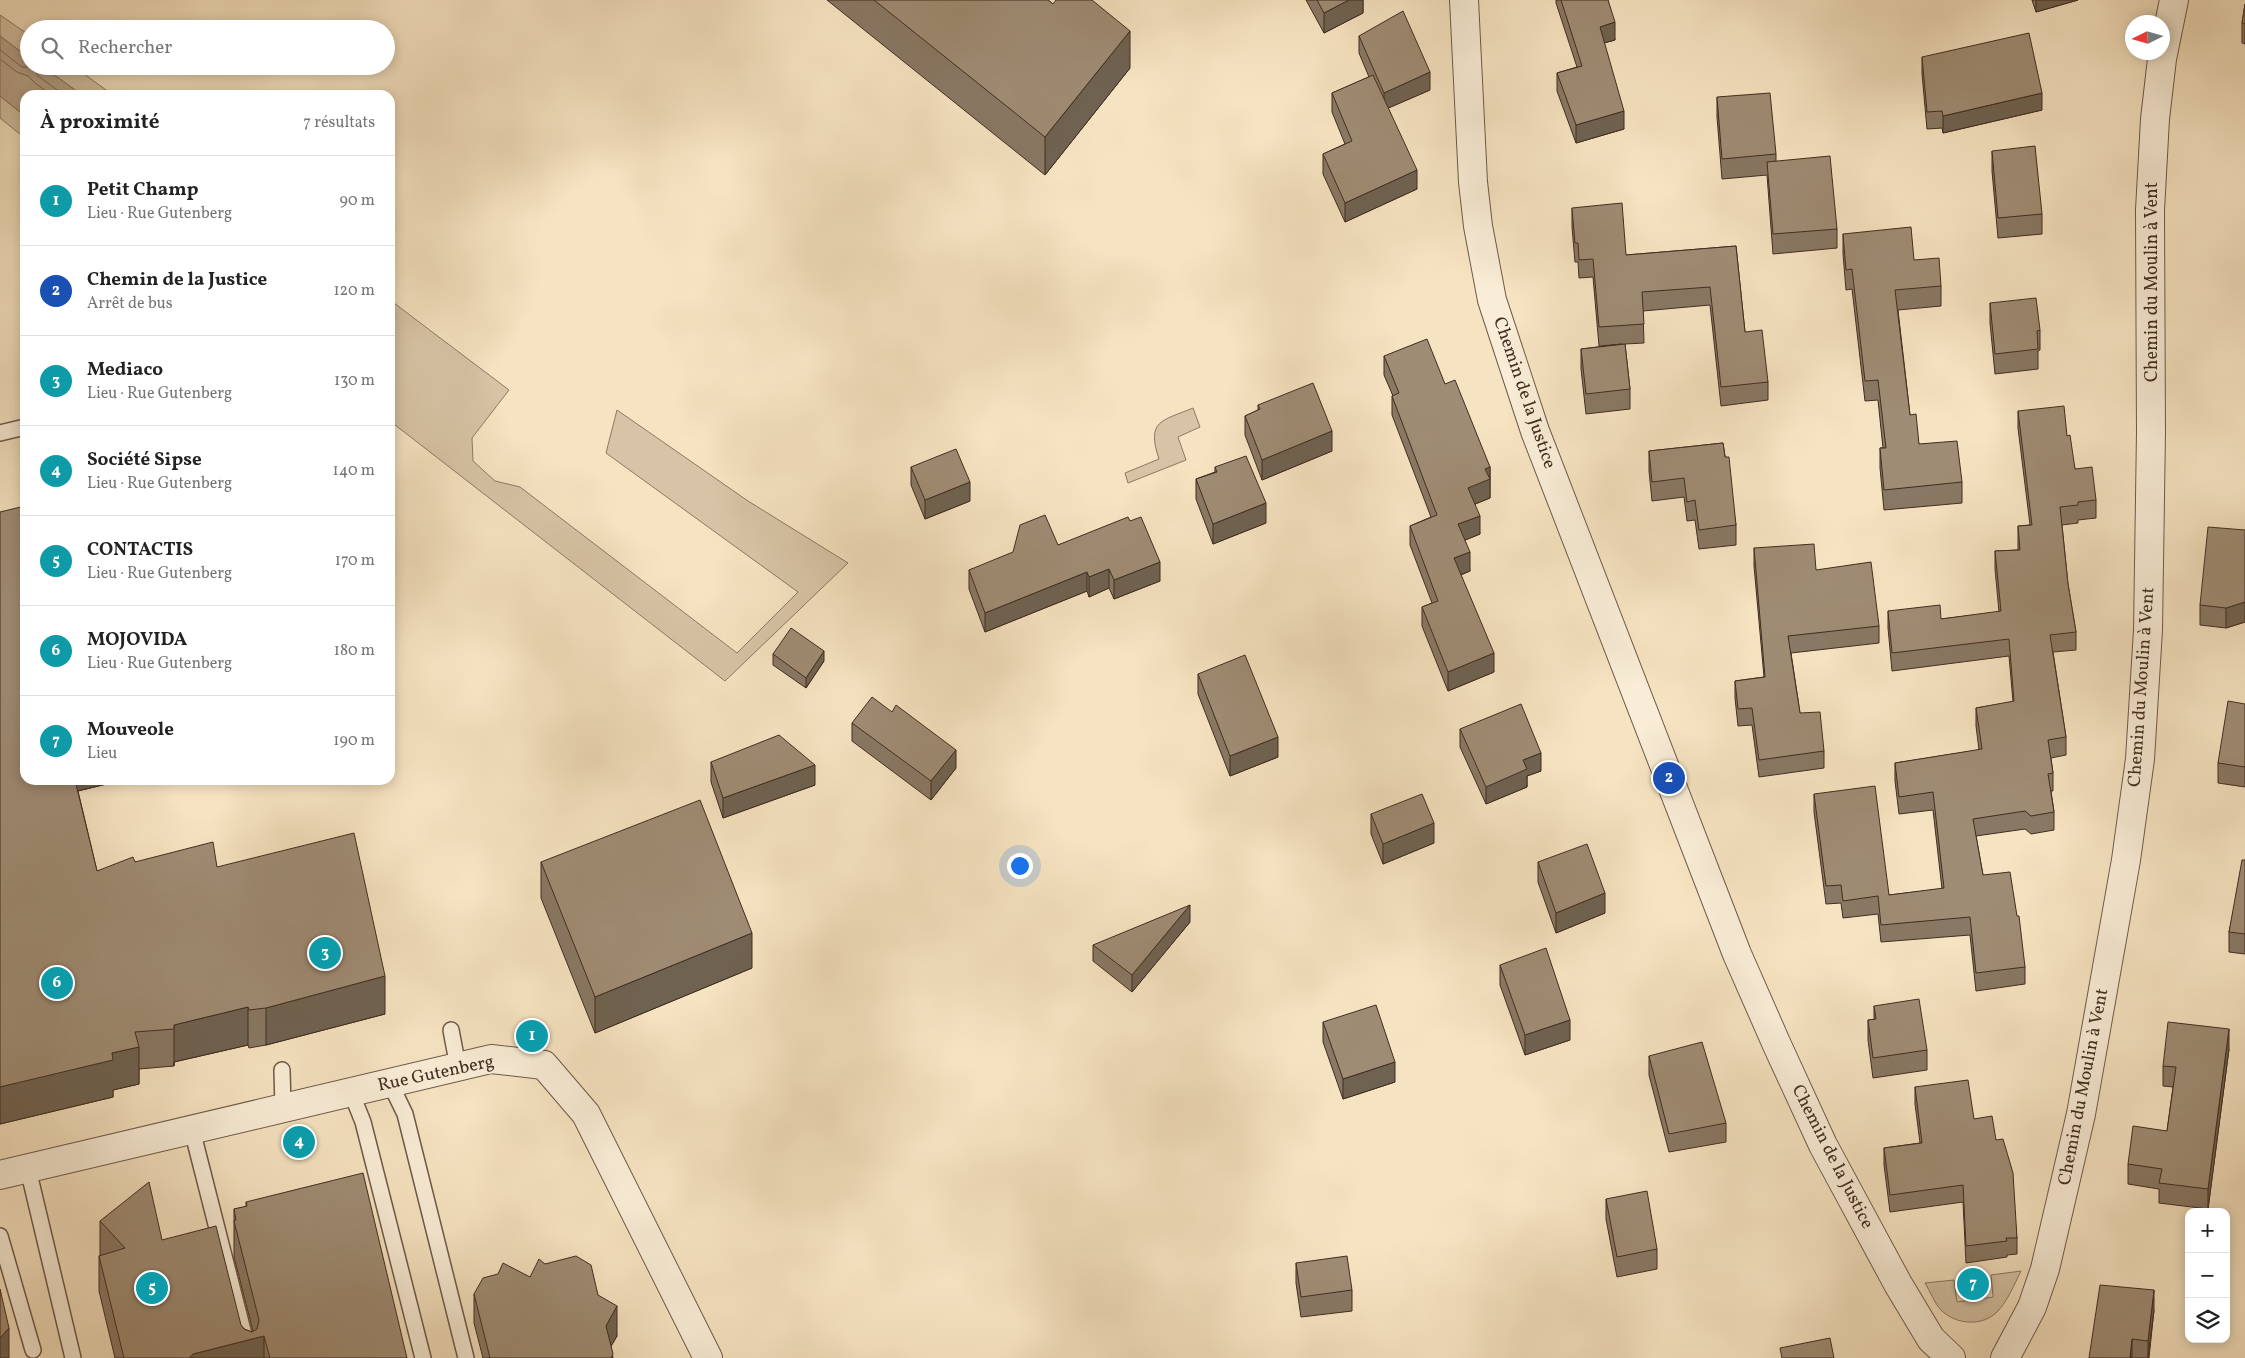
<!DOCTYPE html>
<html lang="fr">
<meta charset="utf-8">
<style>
:root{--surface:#fff;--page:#f2f2f2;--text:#222;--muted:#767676;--line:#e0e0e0;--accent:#8f2418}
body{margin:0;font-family:Vollkorn,serif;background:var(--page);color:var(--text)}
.controls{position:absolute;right:15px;bottom:15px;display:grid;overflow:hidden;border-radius:10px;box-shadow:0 2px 12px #0003}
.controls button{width:45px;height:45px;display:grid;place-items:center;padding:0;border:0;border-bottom:1px solid var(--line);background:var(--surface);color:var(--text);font:25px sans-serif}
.compass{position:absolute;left:2125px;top:15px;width:45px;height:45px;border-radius:50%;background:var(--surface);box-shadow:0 2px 12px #0003;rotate:265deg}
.you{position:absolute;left:1019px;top:865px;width:18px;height:18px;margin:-12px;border:4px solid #fff;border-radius:50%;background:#1a73e8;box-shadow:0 0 0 8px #1a73e833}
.badge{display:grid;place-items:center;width:32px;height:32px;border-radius:50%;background:var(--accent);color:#fff;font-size:16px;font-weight:700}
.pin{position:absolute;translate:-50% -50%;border:2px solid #fff;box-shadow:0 1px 5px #0006}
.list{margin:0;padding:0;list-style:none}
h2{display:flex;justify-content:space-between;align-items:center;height:65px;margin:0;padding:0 20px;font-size:21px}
h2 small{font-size:16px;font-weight:400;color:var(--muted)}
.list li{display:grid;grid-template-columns:32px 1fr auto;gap:15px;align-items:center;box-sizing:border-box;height:90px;padding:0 20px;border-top:1px solid var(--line)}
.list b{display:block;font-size:19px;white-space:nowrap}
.list p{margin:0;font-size:16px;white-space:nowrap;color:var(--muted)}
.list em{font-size:16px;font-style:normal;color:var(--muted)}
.icon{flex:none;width:28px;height:28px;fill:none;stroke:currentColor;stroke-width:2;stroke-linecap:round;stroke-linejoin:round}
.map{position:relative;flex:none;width:2245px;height:1358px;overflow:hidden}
.search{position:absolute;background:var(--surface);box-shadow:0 2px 12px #0003;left:20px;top:20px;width:375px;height:55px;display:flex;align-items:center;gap:12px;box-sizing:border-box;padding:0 18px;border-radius:28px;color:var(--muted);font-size:19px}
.panel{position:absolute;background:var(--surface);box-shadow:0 2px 12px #0003;left:20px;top:90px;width:375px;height:695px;border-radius:15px}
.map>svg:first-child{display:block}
.green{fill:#d7c4a6;stroke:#8c7864}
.water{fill:#b8a58b;stroke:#887561}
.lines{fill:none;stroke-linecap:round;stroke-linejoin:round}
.shore{stroke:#7c6956;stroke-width:1}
.lane-casing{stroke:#6e5a49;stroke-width:18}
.street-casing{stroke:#6e5a49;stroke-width:30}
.lane{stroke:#f9edd7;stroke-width:15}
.street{stroke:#f9edd7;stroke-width:28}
.wall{fill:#897864;stroke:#402d21}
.shaded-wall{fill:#6f6251;stroke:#402d21}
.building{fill:#9f8c74;stroke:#402d21}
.labels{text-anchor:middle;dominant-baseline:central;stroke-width:4;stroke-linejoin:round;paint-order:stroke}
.street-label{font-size:18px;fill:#402d21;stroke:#f9edd7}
</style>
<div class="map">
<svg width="2245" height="1358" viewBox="0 0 2245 1358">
<rect width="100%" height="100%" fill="#f6e3c1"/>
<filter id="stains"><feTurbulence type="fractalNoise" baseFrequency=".004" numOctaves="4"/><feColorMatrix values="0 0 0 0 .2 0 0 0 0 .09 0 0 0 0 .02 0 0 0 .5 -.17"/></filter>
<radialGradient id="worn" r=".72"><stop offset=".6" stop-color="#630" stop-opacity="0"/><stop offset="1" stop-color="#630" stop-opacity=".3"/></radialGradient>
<g class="green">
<path d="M0,15l29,20v23l-29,-22z"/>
<path d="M42,66h31l40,29h-31z"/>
<path d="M0,96l25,20v22l-25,-20z"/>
<path d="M390,300l119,90 -37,48 1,23 22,20 25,6 217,166 61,-61 -192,-139 11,-43 131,91 100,62 -123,118 -335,-260z"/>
<path d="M1193,408l7,19 -22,10 8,23 -58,23 -3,-10 34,-14c-13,-39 3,-38 34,-51z"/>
<path d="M2021,1271c-7,14 -13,29 -23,40 -15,16 -42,14 -57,-1 -6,-6 -11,-19 -16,-27l29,-3 3,22 36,-5 -2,-22z"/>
</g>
<path class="water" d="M0,36l29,22v8h13l40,29h-57v21l-25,-20z"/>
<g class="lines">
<g class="shore">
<path d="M0,50l22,17h12l4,9 26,19"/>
<path d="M0,59l17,13 11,4 7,7 16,12"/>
</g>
<defs>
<g id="lane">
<path d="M0,433l25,-6"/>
<path d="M451,1030l7,37"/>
<path d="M282,1070l1,38"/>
<path d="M390,1083l15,31 61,244"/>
<path d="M351,1092l12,30 60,236"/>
<path d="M192,1130l58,228"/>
<path d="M28,1169l45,189"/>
<path d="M0,1236l33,114"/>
</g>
<g id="street">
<path d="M1464,0l9,182 5,44 14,74 43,131 202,523 40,91 46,100 75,139 33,55 20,19"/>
<path d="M0,1175l491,-116 53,6 42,49 122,244"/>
<path d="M2005,1358l27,-51 13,-38 36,-155 45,-254 14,-101 8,-129 3,-198 -1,-222 5,-91 7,-60 12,-59"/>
</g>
</defs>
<use href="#lane" class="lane-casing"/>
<use href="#street" class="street-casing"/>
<use href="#lane" class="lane"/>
<use href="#street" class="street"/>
</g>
<g class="wall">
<path d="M827,0h221l82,68 -85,107z"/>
<path d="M1306,0h57v13l-39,20z"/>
<path d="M1556,0h52l7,40 -11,3 20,86 -48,14 -19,-52v-18l20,-6 -21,-64z"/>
<path d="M2032,0h46l-42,12z"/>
<path d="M2245,4v40l-3,-1v-20z"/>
<path d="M1359,36l71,54 -42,18 29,81 -72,33 -22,-48v-20l22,-10 -13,-32v-19l37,-16 -10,-24z"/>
<path d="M1922,57l120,53 -99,23 -1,-5 -15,1 -5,-55z"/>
<path d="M1717,97l59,57v7l61,68v19l-64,6 -6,-79 -45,4 -5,-62z"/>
<path d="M1992,151l50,63v20l-44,4 -6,-67z"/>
<path d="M1572,208l54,47 110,-9 9,86 23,50v18l-47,6 -11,-101 -67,6 1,32 -19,1 5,45v20l-44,5 -5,-45v-20l41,-5 -23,2 -6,-69 -14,1 -1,-16h-3l-3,-35z"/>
<path d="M1843,234l71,26 27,26v20l-43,4 12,105 9,29 43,38v21l-78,7 -4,-42v-20h3l-5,-48 -13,1 -13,-112 -6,1 -3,-36z"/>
<path d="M1990,303l50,27v20l-2,1v18l-43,5 -5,-51z"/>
<path d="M1384,356l61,28 45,83v31l-15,6 5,30 -15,6 5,31 -9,4 33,97 -46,19 -26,-65v-19l10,-4 -22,-58v-19l21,-9 -39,-102v-19h1l-9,-21z"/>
<path d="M1258,405l74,46 -70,29 -17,-45v-19l13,-6z"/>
<path d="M2018,411l49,25 8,33 21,31v18l-18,2v3l-16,2 6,59 8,48v18l-23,2 13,85v18l-15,3 2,15v18h-2l3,21v18l-23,4 -6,-5 -49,7 7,39 42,92v17l-49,7 -6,-56 -89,7 -3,-28 -35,4 -2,-15 -15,1 -12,-92v-18l75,101 53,-6 -9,-79 -34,4 -4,-33v-18l84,-13 -3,-24v-18l37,-6 -4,-46 -117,15 -4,-43v-17l53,8 58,-7 -4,-43v-18l23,-1v-24l12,-1 -12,-97z"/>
<path d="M1723,443l13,82v20l-37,4 -4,-29 -8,1 -3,-24 -32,4 -3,-30v-20z"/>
<path d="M911,467l59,34 -45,18 -14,-34z"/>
<path d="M1215,467l51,56 -53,21 -17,-45v-20l19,-7z"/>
<path d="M0,512l25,268h98l-45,11 19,80 38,-9 82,5 168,147 -119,31 -17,3 -1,-3 -74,17v4l-35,3v15l-26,6v7l-113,27z"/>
<path d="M1130,521l30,60 -46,18 -5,-11 -20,9 -2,-6 -102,41 -16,-43v-19l89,-25z"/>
<path d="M2245,530v92l-19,6 -26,-3v-20z"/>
<path d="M1754,548l62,22 63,56v17l-88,10 9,60 24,38v17l-65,9 -7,-52 -14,1 -3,-28v-17l29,-4 -10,-111z"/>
<path d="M773,654l51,7 -18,27 -33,-23z"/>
<path d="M1198,674l80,83 -48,19 -32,-82z"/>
<path d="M2245,704v83l-27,-4v-20z"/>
<path d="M852,723l104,45 -25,32 -79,-59z"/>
<path d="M1460,729l81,42 -14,5v11l-41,17 -26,-57z"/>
<path d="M711,762l104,23 -92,33 -12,-36z"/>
<path d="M1371,814l63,29 -51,21 -12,-30z"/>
<path d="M2245,860v94l-16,-2v-20z"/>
<path d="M541,862l211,106 -157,65 -54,-135z"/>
<path d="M1538,862l67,51 -49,20 -18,-51z"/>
<path d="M1190,922l-58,70 -39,-31v-16z"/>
<path d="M1500,965l70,75 -45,15 -25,-70z"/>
<path d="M1874,1006l53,44v20l-54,8 -5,-38v-20h6z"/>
<path d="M1323,1022l72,60 -52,17 -20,-57z"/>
<path d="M2229,1049l-21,160 -49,-6v-14l-31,-5v-20l39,-33 6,-44 -10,-1v-20z"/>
<path d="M1649,1056l77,67v19l-57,10 -20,-77z"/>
<path d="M1915,1087l59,32 22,21 21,98v16l-10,1v2l-41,6 -3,-61 -73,10 -6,-47v-17l36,-5 -5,-39z"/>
<path d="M1606,1199l51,50v20l-40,8 -11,-58z"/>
<path d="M246,1202l161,156h-292l-16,-67v-35l1,-1v-34l62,19 79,85 3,4 8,3 1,-1 -19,-74v-48l12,-2z"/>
<path d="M1296,1263l56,27v21l-51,6 -5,-34z"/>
<path d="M545,1264l53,31 19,41 -6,10 2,12h-130l-9,-35v-29l56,-17z"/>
<path d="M2154,1310l-5,48h-60z"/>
</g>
<g class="shaded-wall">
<path d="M1349,0h14v13l-39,20v-20z"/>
<path d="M2036,0h42l-42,12z"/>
<path d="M1615,22v18l-15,4v-17z"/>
<path d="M1130,31v37l-85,107v-38z"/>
<path d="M1430,72v18l-46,20v-17z"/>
<path d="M2042,93v17l-99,23v-17z"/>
<path d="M1624,111v18l-48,14v-18z"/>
<path d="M1417,170v19l-72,33v-19z"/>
<path d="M1332,431v20l-70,29v-20z"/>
<path d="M1490,467v31l-22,9v-19l17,-19z"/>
<path d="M970,482v19l-45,18v-19z"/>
<path d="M1266,503v20l-53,21v-20z"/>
<path d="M1480,516v18l-22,9v-19z"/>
<path d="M1470,552v19l-16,6v-19z"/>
<path d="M1160,562v19l-46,18v-19z"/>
<path d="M1109,569v19l-20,9v-20z"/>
<path d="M1087,572v19l-102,41v-19z"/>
<path d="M2245,602v20l-19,6v-20z"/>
<path d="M824,651v10l-18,27v-10z"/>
<path d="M1494,653v19l-46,19v-19z"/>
<path d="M1278,737v20l-48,19v-20z"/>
<path d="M956,750v18l-25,32v-19z"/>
<path d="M1541,753v18l-14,5v11l-41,17v-17l37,-27z"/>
<path d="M815,765v20l-92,33v-20z"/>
<path d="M69,780h54l-54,13z"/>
<path d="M1434,823v20l-51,21v-20z"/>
<path d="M1605,893v20l-49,20v-20z"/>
<path d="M1190,905v17l-58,70v-17z"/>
<path d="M752,933v35l-157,65v-36z"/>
<path d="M385,976v38l-119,31v-37z"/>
<path d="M248,1007v38l-74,17v4v-41z"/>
<path d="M1570,1020v20l-45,15v-20z"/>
<path d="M2229,1029v20l-21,160v-20z"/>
<path d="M139,1047v37l-26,6v7l-113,27v-37l112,-34z"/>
<path d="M1395,1062v20l-52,17v-20z"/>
<path d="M2154,1290v20l-6,48v-17z"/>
<path d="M617,1306v30l-11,19v-29z"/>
<path d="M9,1328v30h-9v-20z"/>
<path d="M264,1336v22h-75l4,-4z"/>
<path d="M2132,1339v19h-2z"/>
</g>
<g class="building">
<path d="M874,0h174l5,4 3,-4h36l38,31 -85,106z"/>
<path d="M1317,0h32l-25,13z"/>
<path d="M1561,0h47l7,22 -15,5 24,84 -48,14 -19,-52 25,-7z"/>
<path d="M2245,4v20l-3,-1z"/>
<path d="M1403,11l27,61 -46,21 -25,-57z"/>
<path d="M2029,33l13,60 -99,23 -1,-5 -15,1 -5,-55z"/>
<path d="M1373,75l44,95 -72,33 -22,-49 29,-13 -20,-48z"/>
<path d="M1770,93l6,61 -54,5 -5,-62z"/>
<path d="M2035,146l7,68 -44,4 -6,-67z"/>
<path d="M1830,156l7,73 -64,5 -6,-72z"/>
<path d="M1622,203l4,52 110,-9 9,86 17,-2 6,52 -47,5 -11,-100 -68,5 2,32 -45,3 -6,-68 -14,1 -1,-17h-3l-3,-35z"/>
<path d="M1911,227l3,33 25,-2 2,28 -46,4 15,125 6,-1 3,30 38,-3 5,41 -78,8 -4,-42h6l-8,-68 -13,1 -13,-112 -6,1 -3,-36z"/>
<path d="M2036,298l4,32 -3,1 1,18 -43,5 -5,-51z"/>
<path d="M1427,339l18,45 10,-4 35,87 -5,2 5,10 -22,9 12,28 -22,8 12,28 -16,6 40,95 -46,19 -26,-65 16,-6 -28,-75 27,-11 -45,-119 7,-3 -15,-37z"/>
<path d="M1625,344l5,45 -44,5 -5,-45z"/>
<path d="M1313,383l19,48 -70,29 -17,-44 15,-7 -2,-4z"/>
<path d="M2064,406l3,30 3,-1 5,34 17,-2 4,33 -18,2v3l-18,2 8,77 8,48 -26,3 16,102 -18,3 5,33 -5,1 6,38 -23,4 -6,-5 -52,8 10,56 27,-3 7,44h2l6,51 -49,6 -6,-56 -89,8 -3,-29 -35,5 -2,-16 -15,1 -12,-92 61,-8 14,109 55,-7 -11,-96 -34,5 -4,-34 87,-14 -6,-41 38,-7 -5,-62 -117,14 -4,-42 52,-6 1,14 60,-8 -6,-60 25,-1 -2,-24 14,-1 -14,-114z"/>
<path d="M1723,443l2,14h4l7,68 -37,5 -4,-30 -8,2 -3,-24 -32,4 -3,-31z"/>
<path d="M956,449l14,33 -45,18 -14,-33z"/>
<path d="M1246,456l20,47 -53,21 -17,-45 21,-7 -2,-5z"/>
<path d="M25,506v274h50l22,91 36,-14 2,5 78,-20 4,25 137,-34 31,143 -119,32 -17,2 -1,-3 -74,18v4l-39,3 4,15 -27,6 1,7 -113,27v-575z"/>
<path d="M1045,515l13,30 70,-28 2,4 11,-4 19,45 -46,18 -5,-11 -20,8 -2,-5 -102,41 -16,-43 44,-18 7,-27z"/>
<path d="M2208,527l37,3v72l-19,6 -26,-3z"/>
<path d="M1814,544l2,26 55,-8 8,64 -91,10 12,77 20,-1 4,39 -65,9 -7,-52 -14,1 -3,-28 30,-4 -11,-129z"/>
<path d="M791,628l33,23 -18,27 -33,-24z"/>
<path d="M1245,655l33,82 -48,19 -32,-82z"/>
<path d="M872,697l20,15 4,-7 60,45 -25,31 -79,-58z"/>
<path d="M2228,701l17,3v63l-27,-4z"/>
<path d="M1521,704l20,49 -18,7 4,9 -41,18 -26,-58z"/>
<path d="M779,735l36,30 -92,33 -12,-36z"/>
<path d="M1422,794l12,29 -51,21 -12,-30z"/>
<path d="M700,800l52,133 -157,64 -54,-135z"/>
<path d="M1587,844l18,49 -49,20 -18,-51z"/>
<path d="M2242,860h3v74l-16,-2z"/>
<path d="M1190,905l-58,70 -39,-30z"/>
<path d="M1546,948l24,72 -45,15 -25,-70z"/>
<path d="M1919,999l8,51 -54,8 -5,-38 8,-1 -2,-13z"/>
<path d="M1376,1005l19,57 -52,17 -20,-57z"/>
<path d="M2168,1022l61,7 -21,160 -49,-6 3,-14 -34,-5 5,-38 34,5 9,-64 -13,-1z"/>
<path d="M1702,1042l24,81 -57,11 -20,-78z"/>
<path d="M1968,1080l6,39 18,-3 4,24 7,-1 10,34 4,65h-11l1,3 -41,5 -3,-61 -73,10 -6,-47 38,-5 -7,-56z"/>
<path d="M363,1173l44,185h-137l-6,-22 -71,18 -4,4h-65l-25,-102 26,-8 -25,-27 49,-39 13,58 54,-14 25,99 3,4 8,3 5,-3 2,-9 -25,-99 2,-1 -2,-11 13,-3 -1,-4z"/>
<path d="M1647,1191l10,58 -40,8 -11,-58z"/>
<path d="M576,1256l15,9 7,30 19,11 -11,20 7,28 -2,4h-121l-16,-64 9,-16 15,-4 5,-11 27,14 9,-18 6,5z"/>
<path d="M1347,1256l5,34 -51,7 -5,-34z"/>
<path d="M2100,1285l54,5 -6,51 -16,-2 -2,19h-41z"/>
<path d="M0,1289l9,39 -9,10z"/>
<path d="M1830,1338l4,20h-52l-2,-10z"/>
</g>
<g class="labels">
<g class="street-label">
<text transform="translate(2152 282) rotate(-90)">Chemin du Moulin à Vent</text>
<text transform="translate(1524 393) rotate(71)">Chemin de la Justice</text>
<text transform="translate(2142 687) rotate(-86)">Chemin du Moulin à Vent</text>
<text transform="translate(436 1074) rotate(-12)">Rue Gutenberg</text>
<text transform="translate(2084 1087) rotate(-79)">Chemin du Moulin à Vent</text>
<text transform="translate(1832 1157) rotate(63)">Chemin de la Justice</text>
</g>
</g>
<rect width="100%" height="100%" filter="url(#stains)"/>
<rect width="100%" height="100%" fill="url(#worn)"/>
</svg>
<div class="controls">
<button>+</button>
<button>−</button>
<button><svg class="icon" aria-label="layers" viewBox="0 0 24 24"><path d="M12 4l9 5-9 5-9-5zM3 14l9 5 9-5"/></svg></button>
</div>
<svg class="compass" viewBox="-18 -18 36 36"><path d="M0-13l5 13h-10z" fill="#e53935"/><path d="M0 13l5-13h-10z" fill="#767676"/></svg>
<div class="you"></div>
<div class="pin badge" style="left:532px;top:1036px;background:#0f9aa8">1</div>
<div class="pin badge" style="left:1669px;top:778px;background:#1a4fb4">2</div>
<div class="pin badge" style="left:325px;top:953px;background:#0f9aa8">3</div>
<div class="pin badge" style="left:299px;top:1142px;background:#0f9aa8">4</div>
<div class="pin badge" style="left:152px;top:1288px;background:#0f9aa8">5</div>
<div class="pin badge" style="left:57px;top:983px;background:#0f9aa8">6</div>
<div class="pin badge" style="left:1973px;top:1284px;background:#0f9aa8">7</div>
<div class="search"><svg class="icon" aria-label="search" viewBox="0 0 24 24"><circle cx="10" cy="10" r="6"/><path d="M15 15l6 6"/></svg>Rechercher</div>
<section class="panel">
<h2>À proximité<small>7 résultats</small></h2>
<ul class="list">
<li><span class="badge" style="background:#0f9aa8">1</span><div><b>Petit Champ</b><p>Lieu · Rue Gutenberg</p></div><em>90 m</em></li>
<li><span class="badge" style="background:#1a4fb4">2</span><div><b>Chemin de la Justice</b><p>Arrêt de bus</p></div><em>120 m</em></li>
<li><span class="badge" style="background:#0f9aa8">3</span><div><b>Mediaco</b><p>Lieu · Rue Gutenberg</p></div><em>130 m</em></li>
<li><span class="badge" style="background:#0f9aa8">4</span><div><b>Société Sipse</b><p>Lieu · Rue Gutenberg</p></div><em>140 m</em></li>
<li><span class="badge" style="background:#0f9aa8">5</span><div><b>CONTACTIS</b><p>Lieu · Rue Gutenberg</p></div><em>170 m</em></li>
<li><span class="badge" style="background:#0f9aa8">6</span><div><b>MOJOVIDA</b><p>Lieu · Rue Gutenberg</p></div><em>180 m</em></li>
<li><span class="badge" style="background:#0f9aa8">7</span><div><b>Mouveole</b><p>Lieu</p></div><em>190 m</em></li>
</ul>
</section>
</div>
